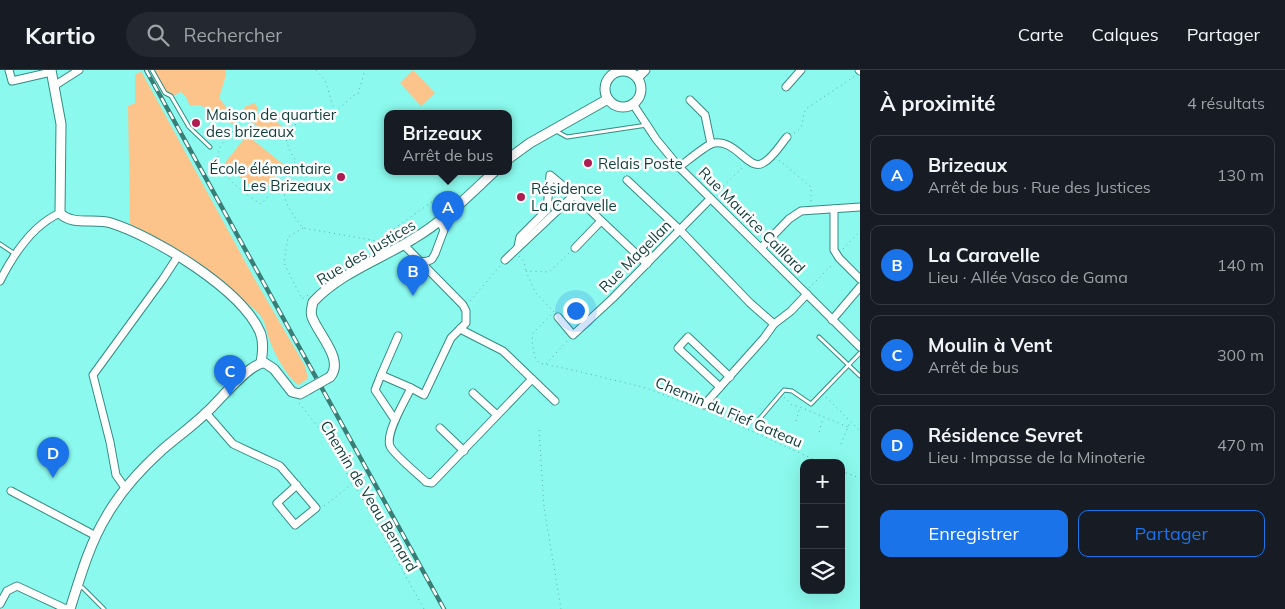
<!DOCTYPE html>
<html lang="fr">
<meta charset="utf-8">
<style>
:root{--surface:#171b24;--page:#242831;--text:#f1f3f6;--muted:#9ea1a6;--line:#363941;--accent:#1a73e8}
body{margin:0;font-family:Mulish,sans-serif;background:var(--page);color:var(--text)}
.controls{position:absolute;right:15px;bottom:15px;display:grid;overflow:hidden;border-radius:10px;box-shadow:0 5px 20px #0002}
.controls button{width:45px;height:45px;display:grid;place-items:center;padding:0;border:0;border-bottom:1px solid var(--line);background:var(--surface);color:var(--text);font:25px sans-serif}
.you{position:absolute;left:575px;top:240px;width:18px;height:18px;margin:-12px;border:4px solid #fff;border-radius:50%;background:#1a73e8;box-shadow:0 0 0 8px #1a73e833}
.badge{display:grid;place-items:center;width:32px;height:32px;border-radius:50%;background:var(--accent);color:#fff;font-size:16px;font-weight:700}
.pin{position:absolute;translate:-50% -41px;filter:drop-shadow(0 1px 2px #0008)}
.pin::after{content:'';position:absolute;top:26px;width:18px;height:15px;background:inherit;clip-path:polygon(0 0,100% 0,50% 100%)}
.popup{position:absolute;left:384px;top:40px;width:128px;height:65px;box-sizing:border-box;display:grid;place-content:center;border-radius:10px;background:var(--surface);filter:drop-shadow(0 1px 4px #0005);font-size:16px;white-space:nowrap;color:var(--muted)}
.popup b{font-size:19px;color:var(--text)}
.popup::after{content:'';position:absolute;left:50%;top:100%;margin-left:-10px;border:10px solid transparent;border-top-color:var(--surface)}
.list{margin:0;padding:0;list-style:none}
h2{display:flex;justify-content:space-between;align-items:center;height:65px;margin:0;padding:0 20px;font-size:21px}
h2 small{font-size:16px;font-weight:400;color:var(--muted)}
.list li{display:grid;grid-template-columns:32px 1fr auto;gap:15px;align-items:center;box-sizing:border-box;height:80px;margin:0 10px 10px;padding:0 10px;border:1px solid var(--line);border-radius:10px}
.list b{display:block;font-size:19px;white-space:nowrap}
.list p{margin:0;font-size:16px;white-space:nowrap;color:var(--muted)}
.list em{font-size:16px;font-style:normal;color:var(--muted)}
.actions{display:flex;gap:10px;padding:15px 20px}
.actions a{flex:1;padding:11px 0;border:1px solid var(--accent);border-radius:10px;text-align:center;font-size:18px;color:var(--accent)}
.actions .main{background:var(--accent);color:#fff}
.icon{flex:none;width:28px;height:28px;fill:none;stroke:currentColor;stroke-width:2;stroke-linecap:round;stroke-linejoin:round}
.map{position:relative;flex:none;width:860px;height:539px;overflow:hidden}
header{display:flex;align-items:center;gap:30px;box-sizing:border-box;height:70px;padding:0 25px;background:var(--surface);border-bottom:1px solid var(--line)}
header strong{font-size:24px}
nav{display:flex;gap:28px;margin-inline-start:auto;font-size:18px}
.search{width:350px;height:45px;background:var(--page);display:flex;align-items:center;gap:12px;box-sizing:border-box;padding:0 18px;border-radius:28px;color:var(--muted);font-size:19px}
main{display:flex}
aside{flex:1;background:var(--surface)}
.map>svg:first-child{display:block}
.green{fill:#fcc48b}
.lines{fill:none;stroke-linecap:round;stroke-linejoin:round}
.service-casing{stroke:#358b83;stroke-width:5}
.minor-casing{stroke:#358b83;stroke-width:9}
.tertiary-casing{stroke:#358b83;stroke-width:11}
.path{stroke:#5aafa7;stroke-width:1;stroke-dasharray:1 4;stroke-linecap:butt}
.service{stroke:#fff;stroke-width:3}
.minor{stroke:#fff;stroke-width:7}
.tertiary{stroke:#fff;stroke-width:9}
.rail-casing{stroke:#387e77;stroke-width:4.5}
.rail{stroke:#fff;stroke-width:2.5;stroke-dasharray:8;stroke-linecap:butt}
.tertiary-bridge-casing{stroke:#358b83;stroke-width:11;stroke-linecap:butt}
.tertiary-bridge{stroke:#fff;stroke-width:9}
.poi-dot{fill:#ae1d51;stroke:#fff;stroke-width:2}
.labels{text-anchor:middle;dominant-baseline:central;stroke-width:5;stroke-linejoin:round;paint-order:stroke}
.poi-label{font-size:15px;fill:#0e3f3b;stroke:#fff;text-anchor:start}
.street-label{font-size:15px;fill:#0e3f3b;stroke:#fff}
</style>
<header>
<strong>Kartio</strong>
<div class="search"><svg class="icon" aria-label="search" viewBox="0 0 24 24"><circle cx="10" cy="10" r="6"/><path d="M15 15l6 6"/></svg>Rechercher</div>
<nav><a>Carte</a><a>Calques</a><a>Partager</a></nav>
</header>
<main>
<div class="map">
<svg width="860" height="539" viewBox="0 0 860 539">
<rect width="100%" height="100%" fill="#8bf9ed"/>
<g class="green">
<path d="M150,0h75l1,5 -7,23 8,10 12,7 -5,10 -34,-20 -10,1 -4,-9 -5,-5 -10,5 -6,-1z"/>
<path d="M413,0l22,23 -14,13 -21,-23z"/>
<path d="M141,1l113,207 51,88 3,12 -9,7c-10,-5 -26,-33 -29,-44 -4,-10 -4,-20 -12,-28 -6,-6 -14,-12 -20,-17 -33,-29 -69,-52 -108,-72l-2,-118 7,-3v-28z"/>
<path d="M255,33l3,6 -2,3 13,11 4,-4 9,7 -4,5 2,2 -3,3 -2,-2 -4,4 -30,-25 5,-7z"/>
<path d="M247,65l37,30 -23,29 -37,-30z"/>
</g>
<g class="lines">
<defs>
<g id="service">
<path d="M152,0l13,23 6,3 18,31 21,20"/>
<path d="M556,61l11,6 80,-12"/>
<path d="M0,174l15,10"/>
<path d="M819,267l41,39"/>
<path d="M756,353l28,-33 8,1 19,13 49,-51"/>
<path d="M78,516l5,2 21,21"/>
</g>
<g id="minor">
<path d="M9,0l3,11 39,-9"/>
<path d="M859,0l1,1"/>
<path d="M54,16l25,-16"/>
<path d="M786,17l15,-17"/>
<path d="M690,30l15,15 6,29"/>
<path d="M633,34l23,35 23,28 181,180"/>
<path d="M679,97c7,-5 25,-20 32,-23 24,-8 37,28 52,19 10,-5 17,-18 24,-26"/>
<path d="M627,110l53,50 70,73 24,21"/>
<path d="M834,139v41l5,8 21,21"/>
<path d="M404,175l59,60 3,6v12l-15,15 -27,57 -13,-7c-6,13 -26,45 -21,58 3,8 29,29 36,36l6,1 100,-104"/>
<path d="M518,177l2,-10 27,-27 3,-35 24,20"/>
<path d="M575,178l26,-27"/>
<path d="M761,178l28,-29 12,-8 59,-4"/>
<path d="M505,190l69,-65 73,69"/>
<path d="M420,192l8,-1 4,-2 3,-5 9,-24 -4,-9"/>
<path d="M0,211c13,-26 33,-56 60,-68"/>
<path d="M558,247l15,18 40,-37 97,-99"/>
<path d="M832,250l28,-33"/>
<path d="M460,259l43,22 52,50"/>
<path d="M398,266l-17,39 30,13"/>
<path d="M381,305l-6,15 20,30"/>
<path d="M720,317l-42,-39 10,-11 42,40"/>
<path d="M473,323l24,22"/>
<path d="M704,335l60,-67 10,-14 17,-13 16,-17"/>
<path d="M206,343l27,31 47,22 36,42 -21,17 -18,-22 20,-18"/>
<path d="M440,358l24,23"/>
<path d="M126,419l-10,-14 -6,-33 -17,-67 70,-96 15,-23"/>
<path d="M11,421l85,45"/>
<path d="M0,534l7,-13 10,-5 49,23"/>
</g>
<g id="tertiary">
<path d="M51,0l10,54 -1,89c11,13 36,5 51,10 44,14 130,66 149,109 4,10 3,20 1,30"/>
<circle cx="623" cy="19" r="18"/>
<path d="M638,7l7,-7"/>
<path d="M508,89l22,-16 78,-44"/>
<path d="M330,307c15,-17 -12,-43 -18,-60 -2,-5 0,-10 1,-15 27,-29 68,-43 100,-63 31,-18 56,-44 82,-68"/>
<path d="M70,539c10,-31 19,-64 36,-92 14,-25 35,-48 56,-67 15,-13 32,-25 46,-39 12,-11 42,-49 57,-48l9,6 18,23 8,2 7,-4"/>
</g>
</defs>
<use href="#service" class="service-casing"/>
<use href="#minor" class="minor-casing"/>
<use href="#tertiary" class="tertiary-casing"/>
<g class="path">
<path d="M316,0l9,10 10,32 -8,7 -25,1 -14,10c-4,12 2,21 8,31 -22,25 -11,45 7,67l74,13 56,-40 7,9"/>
<path d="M335,42l19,-17 4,-1 7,-24"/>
<path d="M243,50c-7,9 -19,18 -23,28 -11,21 26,47 41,56l11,-12 12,-8"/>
<path d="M794,63c14,-8 5,-15 13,-25l48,-32"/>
<path d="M779,90l32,27v17"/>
<path d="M716,123l28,-27"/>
<path d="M303,158l-15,9 -4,26 18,36 6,-4"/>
<path d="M377,171v9"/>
<path d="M843,179l17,-18"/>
<path d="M519,186l5,6 2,8"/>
<path d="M809,218l24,-24"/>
<path d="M470,231l30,-35"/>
<path d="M554,242l-19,-20 -9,-21 23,1 21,-20"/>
<path d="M551,245l-18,18 -1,8 3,16 4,6 38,8 69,17 50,19"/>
<path d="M546,294l21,-23"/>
<path d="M784,327l8,8 8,2 48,20"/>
<path d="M826,327l34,34"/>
<path d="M299,333l23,29 50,83 52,94"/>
<path d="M707,341l115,52"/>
<path d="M796,351l4,-14"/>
<path d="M539,360l5,77 17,102"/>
<path d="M819,362l4,-14"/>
<path d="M841,374l9,-22"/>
<path d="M841,401l19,7"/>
<path d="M324,436l28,-22"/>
</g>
<use href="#service" class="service"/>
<use href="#minor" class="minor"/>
<use href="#tertiary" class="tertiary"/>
<defs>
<path id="rail" d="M146,0l298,539"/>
</defs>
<use href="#rail" class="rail-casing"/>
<use href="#rail" class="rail"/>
<defs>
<path id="tertiary-bridge" d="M307,320l23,-13"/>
</defs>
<use href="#tertiary-bridge" class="tertiary-bridge-casing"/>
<use href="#tertiary-bridge" class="tertiary-bridge"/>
</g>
<g class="poi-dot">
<circle cx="196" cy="53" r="5"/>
<circle cx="588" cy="93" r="5"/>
<circle cx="341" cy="107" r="5"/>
<circle cx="521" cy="127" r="5"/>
</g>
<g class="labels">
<g class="poi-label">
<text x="206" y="44">Maison de quartier<tspan x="206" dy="17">des brizeaux</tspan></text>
<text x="598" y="93">Relais Poste</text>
<text x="331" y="98" text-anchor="end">École élémentaire<tspan x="331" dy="17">Les Brizeaux</tspan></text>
<text x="531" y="118">Résidence<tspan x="531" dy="17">La Caravelle</tspan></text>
</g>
<g class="street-label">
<text transform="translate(752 150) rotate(45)">Rue Maurice Caillard</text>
<text transform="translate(366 182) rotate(-31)">Rue des Justices</text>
<text transform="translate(635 186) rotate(-45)">Rue Magellan</text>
<text transform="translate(729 342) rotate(23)">Chemin du Fief Gateau</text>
<text transform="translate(369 426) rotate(59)">Chemin de Veau Bernard</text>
</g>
</g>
</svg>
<div class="controls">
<button>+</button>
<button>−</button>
<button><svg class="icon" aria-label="layers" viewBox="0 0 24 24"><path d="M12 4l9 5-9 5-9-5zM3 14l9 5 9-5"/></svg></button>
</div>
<div class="you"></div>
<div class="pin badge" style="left:448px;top:162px">A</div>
<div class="popup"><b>Brizeaux</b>Arrêt de bus</div>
<div class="pin badge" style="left:413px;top:226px">B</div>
<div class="pin badge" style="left:230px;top:326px">C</div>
<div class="pin badge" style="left:53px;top:408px">D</div>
</div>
<aside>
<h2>À proximité<small>4 résultats</small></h2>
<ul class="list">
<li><span class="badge">A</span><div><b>Brizeaux</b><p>Arrêt de bus · Rue des Justices</p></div><em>130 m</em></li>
<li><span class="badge">B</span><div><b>La Caravelle</b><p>Lieu · Allée Vasco de Gama</p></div><em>140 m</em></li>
<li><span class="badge">C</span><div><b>Moulin à Vent</b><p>Arrêt de bus</p></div><em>300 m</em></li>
<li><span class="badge">D</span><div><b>Résidence Sevret</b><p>Lieu · Impasse de la Minoterie</p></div><em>470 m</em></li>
</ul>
<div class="actions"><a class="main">Enregistrer</a><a>Partager</a></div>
</aside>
</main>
